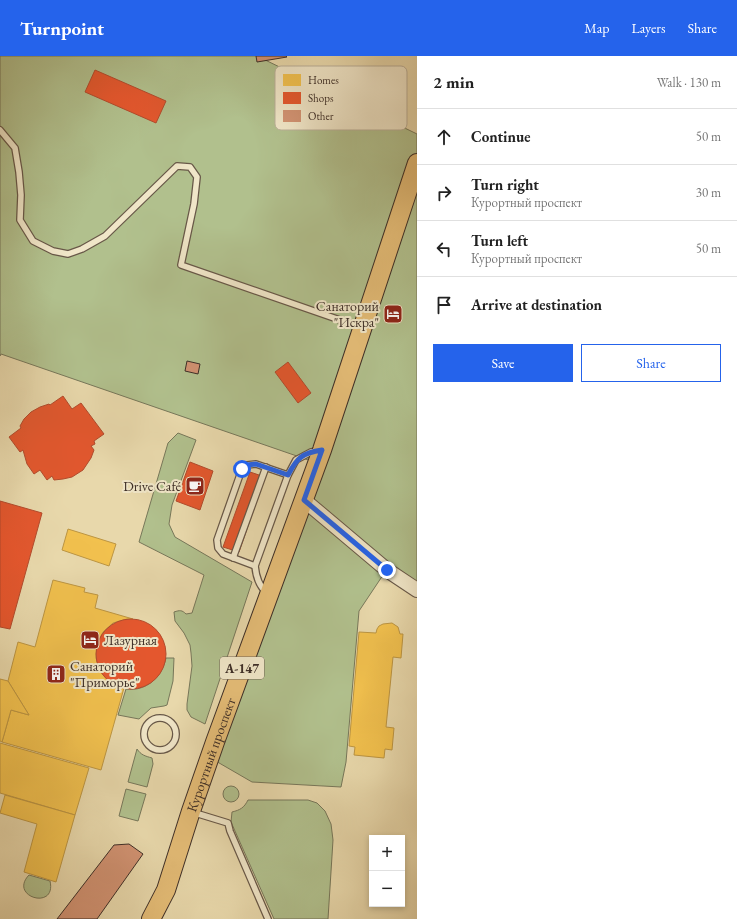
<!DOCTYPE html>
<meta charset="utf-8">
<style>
:root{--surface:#fff;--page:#f2f2f2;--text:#222;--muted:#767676;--line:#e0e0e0;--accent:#2563eb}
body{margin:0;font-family:"EB Garamond",serif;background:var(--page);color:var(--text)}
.controls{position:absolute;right:12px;bottom:12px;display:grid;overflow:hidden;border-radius:0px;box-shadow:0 2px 6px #0003}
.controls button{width:36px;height:36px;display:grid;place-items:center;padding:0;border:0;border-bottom:1px solid var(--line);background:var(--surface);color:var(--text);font:20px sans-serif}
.stop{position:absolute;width:12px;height:12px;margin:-9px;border:3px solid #2563eb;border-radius:50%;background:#fff}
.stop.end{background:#2563eb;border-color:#fff;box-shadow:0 1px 4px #0008}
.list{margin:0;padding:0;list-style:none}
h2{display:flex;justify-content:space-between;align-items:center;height:52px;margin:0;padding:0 16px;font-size:17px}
h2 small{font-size:13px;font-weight:400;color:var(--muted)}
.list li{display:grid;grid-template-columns:26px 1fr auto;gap:12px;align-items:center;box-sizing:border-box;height:56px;padding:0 16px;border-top:1px solid var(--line)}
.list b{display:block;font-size:15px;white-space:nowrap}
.list p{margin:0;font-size:13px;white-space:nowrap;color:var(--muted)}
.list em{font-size:13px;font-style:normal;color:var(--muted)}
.actions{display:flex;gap:8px;padding:12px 16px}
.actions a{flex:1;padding:9px 0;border:1px solid var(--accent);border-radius:0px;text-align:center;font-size:14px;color:var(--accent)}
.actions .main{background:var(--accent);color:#fff}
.icon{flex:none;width:22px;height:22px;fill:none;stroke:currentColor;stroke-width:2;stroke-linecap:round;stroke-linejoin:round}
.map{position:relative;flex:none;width:417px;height:863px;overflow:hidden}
header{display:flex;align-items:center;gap:24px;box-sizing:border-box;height:56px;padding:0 20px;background:var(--accent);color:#fff}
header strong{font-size:19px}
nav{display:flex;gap:22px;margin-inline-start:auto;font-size:14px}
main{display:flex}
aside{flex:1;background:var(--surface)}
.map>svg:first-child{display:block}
.green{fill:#b1c08d;stroke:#77775a}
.homes{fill:#f2c14e;stroke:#bc9542}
.shops{fill:#e4572e;stroke:#b24b2c}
.building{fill:#d19272;stroke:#3d2e27}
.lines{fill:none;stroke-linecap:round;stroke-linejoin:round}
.service-casing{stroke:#685848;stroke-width:8}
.tertiary-casing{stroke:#685848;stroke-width:16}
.primary-casing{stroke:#3d2e27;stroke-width:20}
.service{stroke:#f0e6c8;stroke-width:5.5}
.tertiary{stroke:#f0e6c8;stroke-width:14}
.primary{stroke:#e4bc76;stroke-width:18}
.route{stroke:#2563eb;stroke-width:5}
.labels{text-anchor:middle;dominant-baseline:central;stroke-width:4;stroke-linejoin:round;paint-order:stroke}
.shield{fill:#f0e6c8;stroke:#736557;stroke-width:1}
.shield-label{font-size:13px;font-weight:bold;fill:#3d2e27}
.poi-label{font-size:14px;fill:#3d2e27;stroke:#f0e6c8;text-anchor:end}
.street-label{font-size:14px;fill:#3d2e27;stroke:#f0e6c8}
.key{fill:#f0e6c8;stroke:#baaf98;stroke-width:1}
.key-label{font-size:11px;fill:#3d2e27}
</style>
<header>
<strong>Turnpoint</strong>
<nav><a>Map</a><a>Layers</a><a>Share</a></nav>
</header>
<main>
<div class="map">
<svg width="417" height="863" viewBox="0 0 417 863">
<rect width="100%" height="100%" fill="#e8d8ab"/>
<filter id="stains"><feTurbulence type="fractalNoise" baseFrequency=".005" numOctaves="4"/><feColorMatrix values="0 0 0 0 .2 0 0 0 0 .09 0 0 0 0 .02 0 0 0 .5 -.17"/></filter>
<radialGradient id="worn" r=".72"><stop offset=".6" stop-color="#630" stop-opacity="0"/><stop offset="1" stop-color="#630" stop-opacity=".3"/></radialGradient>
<g class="green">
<path d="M0,0h257l160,78v454l-32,-16 -26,39 -13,151 -5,25 -89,-5 -38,-22 106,-296 -319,-110 -1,2z"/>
<path d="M178,377l18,7 -24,65 -3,19 6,13 77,45 -47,142 -14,-7 -4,-7v-6l5,-38 -1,-13 -1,-8 -6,-12 -9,-12 -1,-9c6,-2 8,-2 12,2l6,-1 12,-38 -65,-33 29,-99z"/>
<path d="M166,602h8l-1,23 -6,24 -3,1 -13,2 -12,11 -21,-4 8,-26c20,3 36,-12 40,-31z"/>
<path d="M137,693c4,6 8,7 15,9l1,6 -6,23 -19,-5z"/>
<circle cx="231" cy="738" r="8"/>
<path d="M126,733l20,5 -8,27 -19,-5z"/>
<path d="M248,744h60l9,3 8,8 6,13 2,16 -5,79h-54l-43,-97 1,-10c8,-2 12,-4 16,-12z"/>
<path d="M29,819l21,6c7,30 -42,16 -21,-6z"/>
</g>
<g class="homes">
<path d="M68,473l48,15 -7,22 -47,-16z"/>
<path d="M53,524l32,8 -1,4 14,3 -3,13 38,11h-6l-14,4 -10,9 -6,12 -1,14 4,13 10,11 14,6 -23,82 -99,-28 9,-32 18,5 -21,-34 10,-39 17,5z"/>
<path d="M392,567l6,4 2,7h3l-2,24 -8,-1 -7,70 8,1 -2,22 -7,-1 -1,9 -30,-3 1,-8 -6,-1 10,-114 17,1 1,-4 2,-3 4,-2z"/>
<path d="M0,623l8,2 21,34 -18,-5 -9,32 -2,-1z"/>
<path d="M0,687l89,25 -14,47 -75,-22z"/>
<path d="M5,739l70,20 -19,67 -32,-10 13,-48 -37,-11z"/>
</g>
<g class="shops">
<path d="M95,14l71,31 -10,22 -71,-31z"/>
<path d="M288,306l23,31 -13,10 -23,-31z"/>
<path d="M63,340l9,13 9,-6 23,31 -10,7 1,3 -4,2 3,4 -3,8 -8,12 -11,7 -9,2 -9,1 -2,-4 -5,4 -7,-10 -6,4 -7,-10 -4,-14 -3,2 -11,-15 12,-9 -1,-2 4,-7 7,-7 9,-5 9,-3 1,1z"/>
<path d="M190,406l23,9 -13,39 -24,-9z"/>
<path d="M250,416l15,5 -26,75 -16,-5z"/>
<path d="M0,445l42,12 -32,116 -10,-2z"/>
<circle cx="131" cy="598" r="35"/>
</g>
<g class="building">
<path d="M256,0h30l1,1 -30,5z"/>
<path d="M187,305l13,3 -2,10 -13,-3z"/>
<path d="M129,788l14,10 -46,65h-40l57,-74z"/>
</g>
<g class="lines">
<defs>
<g id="service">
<path d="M0,74l15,18 4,24 2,23 -1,25 13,21 20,10 15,3 14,-5 23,-13 72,-70 13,1 7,10 -3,27 -13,61 179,62"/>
<path d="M233,502l33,-91"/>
<path d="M255,510l-32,-12 -5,-6 -1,-8 25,-71 5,-4 9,-1 32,11"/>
<path d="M266,536c-8,-7 -10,-16 -11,-26l33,-91 8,-15 15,-8 7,-1"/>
<circle cx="160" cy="678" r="16"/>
<path d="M192,756l36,11 2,8 38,88"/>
</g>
<path id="tertiary" d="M304,444l83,70 30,20"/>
<g id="primary">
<path id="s1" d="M151,863l15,-29 25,-79 24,-69 107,-292 95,-287"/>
</g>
</defs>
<use href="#service" class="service-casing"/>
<use href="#tertiary" class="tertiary-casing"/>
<use href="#primary" class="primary-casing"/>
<use href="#service" class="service"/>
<use href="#tertiary" class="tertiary"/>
<use href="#primary" class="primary"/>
</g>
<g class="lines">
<path class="route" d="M242,413l5,-4 9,-1 32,11c9,-17 14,-22 34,-25l-18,50 83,70"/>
</g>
<defs>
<symbol id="hotel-square" viewBox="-11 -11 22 22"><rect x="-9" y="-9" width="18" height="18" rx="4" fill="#8f2418" stroke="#f0e6c8"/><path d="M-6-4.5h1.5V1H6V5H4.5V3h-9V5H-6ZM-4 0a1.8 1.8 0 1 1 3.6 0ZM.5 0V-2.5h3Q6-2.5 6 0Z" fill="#fff"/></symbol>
<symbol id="cafe-square" viewBox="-11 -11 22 22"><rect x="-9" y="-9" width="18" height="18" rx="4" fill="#8f2418" stroke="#f0e6c8"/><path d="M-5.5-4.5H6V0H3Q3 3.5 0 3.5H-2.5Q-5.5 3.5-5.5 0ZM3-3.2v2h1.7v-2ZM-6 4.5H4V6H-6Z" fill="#fff"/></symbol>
<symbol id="building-square" viewBox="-11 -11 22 22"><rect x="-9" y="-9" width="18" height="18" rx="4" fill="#8f2418" stroke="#f0e6c8"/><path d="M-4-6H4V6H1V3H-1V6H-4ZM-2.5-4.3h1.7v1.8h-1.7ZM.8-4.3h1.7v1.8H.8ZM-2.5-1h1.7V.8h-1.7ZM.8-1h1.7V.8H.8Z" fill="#fff"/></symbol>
</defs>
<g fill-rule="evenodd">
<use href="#hotel-square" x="382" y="247" width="22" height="22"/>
<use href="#cafe-square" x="184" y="419" width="22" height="22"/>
<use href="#hotel-square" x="79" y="573" width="22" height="22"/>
<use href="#building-square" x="45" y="607" width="22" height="22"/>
</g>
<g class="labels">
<rect class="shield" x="220" y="601" width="44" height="22" rx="3"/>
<g class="shield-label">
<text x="242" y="612">А-147</text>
</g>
<g class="poi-label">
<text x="379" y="250">Санаторий<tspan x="379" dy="16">"Искра"</tspan></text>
<text x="181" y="430">Drive Café</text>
<text x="104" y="584" text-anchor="start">Лазурная</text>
<text x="70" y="610" text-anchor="start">Санаторий<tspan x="70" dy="16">"Приморье"</tspan></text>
</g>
<g class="street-label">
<text stroke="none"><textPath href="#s1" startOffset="175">Курортный проспект</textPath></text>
</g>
</g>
<rect x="275" y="10" width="132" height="64" rx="6" class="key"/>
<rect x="283" y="18" width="18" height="12" fill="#f2c14e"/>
<rect x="283" y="36" width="18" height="12" fill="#e4572e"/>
<rect x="283" y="54" width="18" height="12" fill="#d19272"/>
<g class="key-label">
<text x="308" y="28">Homes</text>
<text x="308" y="46">Shops</text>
<text x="308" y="64">Other</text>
</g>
<rect width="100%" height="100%" filter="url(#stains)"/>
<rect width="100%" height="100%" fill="url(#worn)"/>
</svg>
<div class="controls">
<button>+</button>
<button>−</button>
</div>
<div class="stop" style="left:242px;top:413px"></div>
<div class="stop end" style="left:387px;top:514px"></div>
</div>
<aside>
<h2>2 min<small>Walk · 130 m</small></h2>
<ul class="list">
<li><svg class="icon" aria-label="ahead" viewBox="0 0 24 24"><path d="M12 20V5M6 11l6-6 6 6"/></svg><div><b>Continue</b></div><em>50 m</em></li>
<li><svg class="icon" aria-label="right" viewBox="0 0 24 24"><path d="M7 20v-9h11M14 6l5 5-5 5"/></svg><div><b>Turn right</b><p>Курортный проспект</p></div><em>30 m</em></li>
<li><svg class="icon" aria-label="left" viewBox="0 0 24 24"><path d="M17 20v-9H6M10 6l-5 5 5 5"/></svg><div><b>Turn left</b><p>Курортный проспект</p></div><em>50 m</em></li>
<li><svg class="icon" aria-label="arrive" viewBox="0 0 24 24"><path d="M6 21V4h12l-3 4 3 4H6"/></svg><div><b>Arrive at destination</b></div></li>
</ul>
<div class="actions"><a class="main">Save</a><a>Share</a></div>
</aside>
</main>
